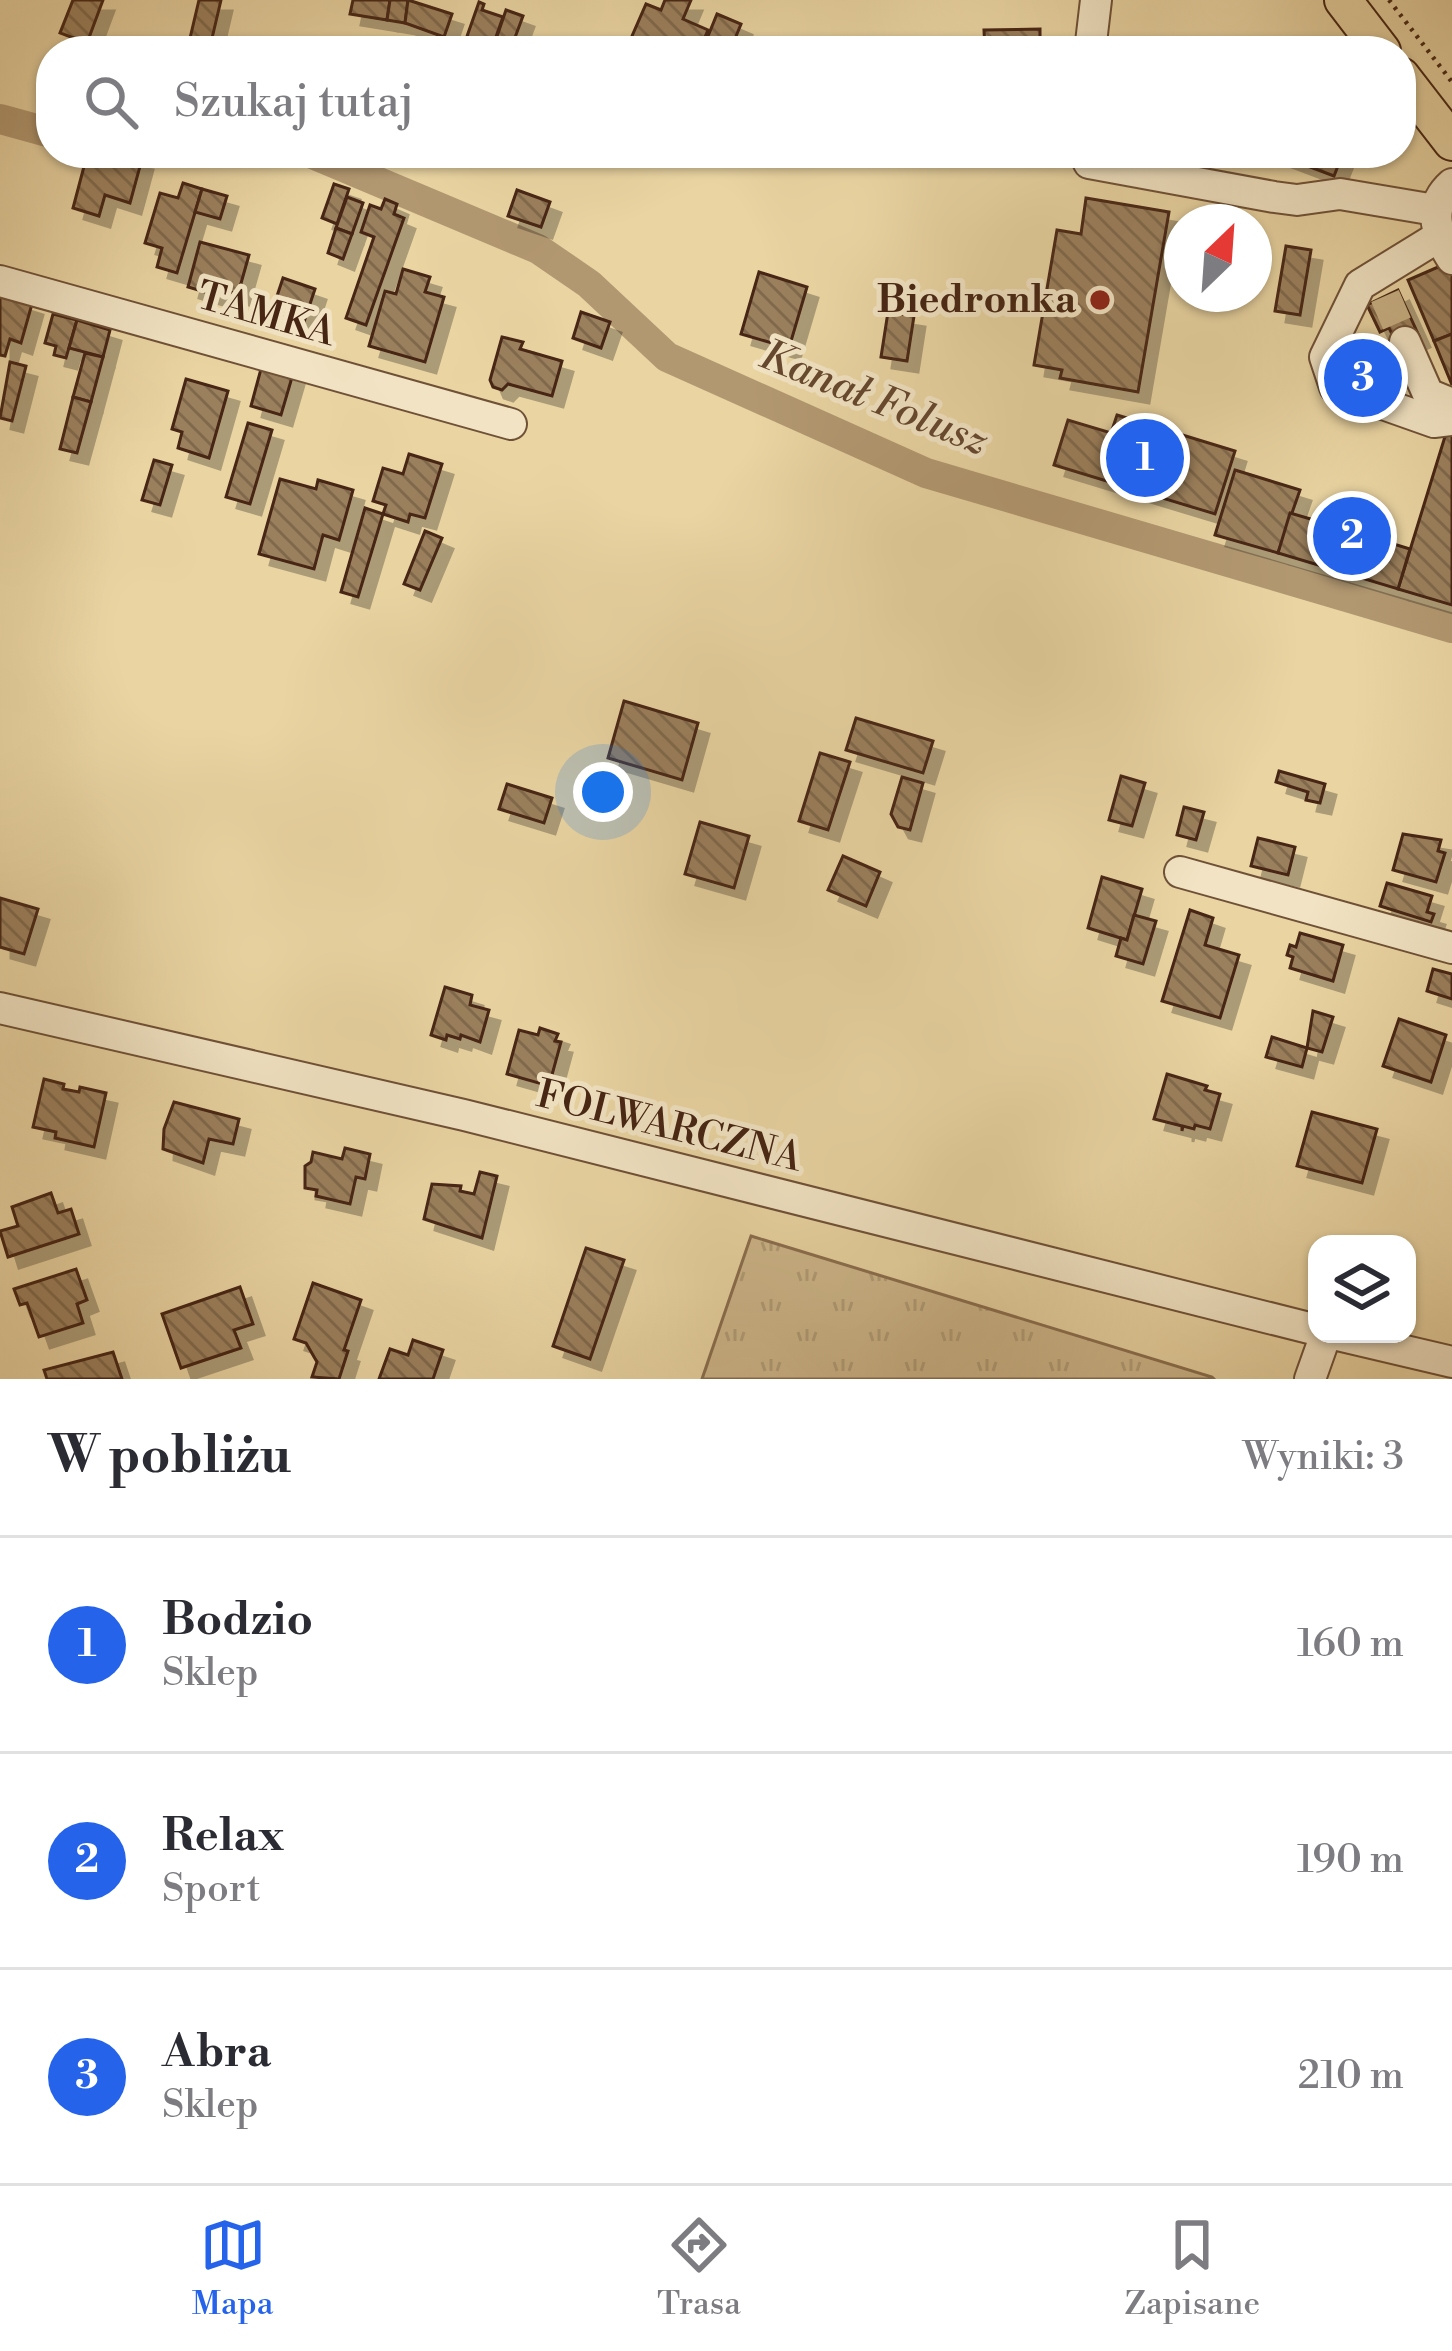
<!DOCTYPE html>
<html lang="pl">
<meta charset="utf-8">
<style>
:root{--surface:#fff;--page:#f7f7f7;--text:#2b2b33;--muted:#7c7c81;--line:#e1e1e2;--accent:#2563eb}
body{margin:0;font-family:"Libre Bodoni",serif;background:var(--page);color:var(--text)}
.controls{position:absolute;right:36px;bottom:36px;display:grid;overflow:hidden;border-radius:24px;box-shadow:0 3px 9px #0004}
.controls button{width:108px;height:108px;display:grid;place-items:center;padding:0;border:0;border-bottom:3px solid var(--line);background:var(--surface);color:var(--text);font:60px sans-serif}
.compass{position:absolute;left:1164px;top:204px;width:108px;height:108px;border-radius:50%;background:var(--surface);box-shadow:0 3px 9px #0004;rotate:25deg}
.you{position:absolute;left:603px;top:792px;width:42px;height:42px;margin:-30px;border:9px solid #fff;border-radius:50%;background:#1a73e8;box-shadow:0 0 0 18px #1a73e833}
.badge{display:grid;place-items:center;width:78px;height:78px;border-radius:50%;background:var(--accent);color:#fff;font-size:39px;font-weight:700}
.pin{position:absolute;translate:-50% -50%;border:6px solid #fff;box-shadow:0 3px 12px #0006}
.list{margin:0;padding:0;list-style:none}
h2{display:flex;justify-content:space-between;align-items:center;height:156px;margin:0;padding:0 48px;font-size:51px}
h2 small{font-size:39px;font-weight:400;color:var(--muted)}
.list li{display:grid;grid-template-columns:78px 1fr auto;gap:36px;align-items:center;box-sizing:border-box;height:216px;padding:0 48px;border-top:3px solid var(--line)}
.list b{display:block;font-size:45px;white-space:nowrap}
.list p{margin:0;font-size:39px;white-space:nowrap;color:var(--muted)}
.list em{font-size:39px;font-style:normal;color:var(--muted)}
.icon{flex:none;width:66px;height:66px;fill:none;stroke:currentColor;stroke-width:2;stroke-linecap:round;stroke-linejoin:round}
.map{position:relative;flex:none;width:1452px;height:1379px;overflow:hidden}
.search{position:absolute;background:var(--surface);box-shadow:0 3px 9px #0004;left:36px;right:36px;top:36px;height:132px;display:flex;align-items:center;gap:30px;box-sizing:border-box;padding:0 42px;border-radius:48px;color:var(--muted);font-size:45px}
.sheet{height:804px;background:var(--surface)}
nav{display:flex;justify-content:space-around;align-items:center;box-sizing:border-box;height:168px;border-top:3px solid var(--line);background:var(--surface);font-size:33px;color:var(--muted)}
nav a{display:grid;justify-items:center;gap:6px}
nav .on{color:var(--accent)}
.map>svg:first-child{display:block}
.grass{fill:url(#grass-tufts);stroke:#8a6e4e;stroke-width:3}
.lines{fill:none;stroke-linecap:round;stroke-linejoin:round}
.canal{stroke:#b29871;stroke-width:30}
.building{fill:url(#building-back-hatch);stroke:#462513;stroke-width:3;filter:url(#shadow)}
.minor-tunnel{stroke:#c8b185;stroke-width:30;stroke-dasharray:30 15;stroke-linecap:butt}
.minor-casing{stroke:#6f5137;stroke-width:34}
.major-casing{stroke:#462513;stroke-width:40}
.path{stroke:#462513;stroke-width:4.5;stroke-dasharray:3 6;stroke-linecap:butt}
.minor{stroke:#f1e3c3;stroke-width:30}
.major{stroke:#e9d4a2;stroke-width:36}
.poi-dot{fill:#8f2418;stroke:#f1e3c3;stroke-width:4.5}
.labels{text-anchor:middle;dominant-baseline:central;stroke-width:10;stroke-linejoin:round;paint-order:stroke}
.poi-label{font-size:39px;font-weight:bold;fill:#462513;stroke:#f1e3c3;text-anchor:end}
.street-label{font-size:39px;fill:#462513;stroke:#f1e3c3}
.water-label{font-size:42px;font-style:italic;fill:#66482f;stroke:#f1e3c3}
</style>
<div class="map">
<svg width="1452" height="1379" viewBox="0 0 1452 1379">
<defs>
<pattern id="grass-tufts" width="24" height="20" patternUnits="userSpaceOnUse" patternTransform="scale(3)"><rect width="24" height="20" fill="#cdb68a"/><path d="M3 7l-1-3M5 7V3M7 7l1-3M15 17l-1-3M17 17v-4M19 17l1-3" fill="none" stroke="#b19c76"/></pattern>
<pattern id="building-back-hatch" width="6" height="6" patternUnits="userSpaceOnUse" patternTransform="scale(3)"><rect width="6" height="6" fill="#9b805d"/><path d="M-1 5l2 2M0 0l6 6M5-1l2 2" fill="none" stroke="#80694c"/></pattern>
<filter id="shadow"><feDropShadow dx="11" dy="11" stdDeviation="0" flood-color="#0004"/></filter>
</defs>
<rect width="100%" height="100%" fill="#e9d4a2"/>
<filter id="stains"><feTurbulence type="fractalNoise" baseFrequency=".00167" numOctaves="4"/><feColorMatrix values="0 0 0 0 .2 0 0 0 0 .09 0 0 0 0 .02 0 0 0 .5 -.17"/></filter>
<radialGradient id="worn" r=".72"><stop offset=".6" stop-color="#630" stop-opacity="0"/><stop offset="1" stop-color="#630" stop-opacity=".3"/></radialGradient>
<path class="grass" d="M751,1236l461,141 2,2h-512z"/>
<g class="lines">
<g class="canal">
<path d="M0,119l51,14"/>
<path d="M310,153l228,96 51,35 78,73 259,116 526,155"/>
</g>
</g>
<g class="building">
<path d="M73,0h30l-16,43 -27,-10z"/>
<path d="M199,0h22l-12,51h-22z"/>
<path d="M353,0h37l-3,20 -37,-6z"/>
<path d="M390,0h18l-3,23 -18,-3z"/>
<path d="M408,0l44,14 -8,23 -39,-14z"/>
<path d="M665,0h26l-8,19 25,11 -9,21h-50l-20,-8 17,-39 15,6z"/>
<path d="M479,2l5,2 -2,6 21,7 -12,34 -27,-6z"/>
<path d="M506,10l17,6 -13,35 -16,-6z"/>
<path d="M717,14l24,10 -11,27h-28z"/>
<path d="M1040,29v22h-55l-1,-21z"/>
<path d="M108,153l34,6 -12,44 -25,-8 -6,21 -26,-8 14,-53 20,5z"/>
<path d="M1273,153h70l-9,23z"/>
<path d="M183,183l19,6 -25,84 -20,-6 5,-19 -17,-5 15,-50 18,5z"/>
<path d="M334,184l15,5 -12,35 -15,-6z"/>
<path d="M202,189l25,7 -7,23 -25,-7z"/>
<path d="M517,190l33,12 -9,25 -33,-11z"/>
<path d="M347,197l16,6 -11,31 -16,-6z"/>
<path d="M1086,198l83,14 -31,180 -78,-14 2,-8 -28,-5 23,-135 24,4z"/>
<path d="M385,199l12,5 -3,10 10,4 -38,107 -20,-7 28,-81 -13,-5 9,-27 11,4z"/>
<path d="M336,228l16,6 -9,25 -15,-6z"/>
<path d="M200,242l49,13 -11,39 -21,-5 -2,6 -27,-8z"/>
<path d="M1286,246l25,4 -11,65 -25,-4z"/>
<path d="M1452,261v73l-18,7 -26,-61z"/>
<path d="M403,269l27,8 -5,15 19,5 -19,65 -56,-16 16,-55 11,3z"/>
<path d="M759,272l48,15 -18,61 -48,-14z"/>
<path d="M283,278l32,11 -11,33 -32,-11z"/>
<path d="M1398,290l21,46 -21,10 -9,-18 -9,4 -13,-27z"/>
<path d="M0,294l32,10 -11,39 -11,-4 -5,17 -5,-1z"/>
<path d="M581,312l29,10 -9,26 -28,-10z"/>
<path d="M888,312l26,4 -7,45 -26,-4z"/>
<path d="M53,314l24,6 -11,38 -12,-3 2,-9 -11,-3z"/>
<path d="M77,320l33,10 -7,27 -34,-9z"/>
<path d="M1452,334v51l-18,-44z"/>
<path d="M502,337l21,5 -3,7 42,12 -10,35 -44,-12 -6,6 -9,-3 -3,-7z"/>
<path d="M85,353l18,4 -12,45 -18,-5z"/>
<path d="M10,362l16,4 -14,55 -12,-3z"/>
<path d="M262,365l31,9 -12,41 -30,-9z"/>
<path d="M186,379l42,12 -19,67 -31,-10 4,-16 -10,-3z"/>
<path d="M73,397l18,5 -14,51 -17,-4z"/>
<path d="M1117,415l118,36 -20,63 -161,-49 14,-45 43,13z"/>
<path d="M248,423l24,7 -22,74 -24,-7z"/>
<path d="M1447,430l5,1v174l-54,-16z"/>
<path d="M409,454l33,10 -17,54 -15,-4 -2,8 -25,-8 3,-9 -13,-4 10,-33 20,6z"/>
<path d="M154,460l18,5 -12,40 -18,-5z"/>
<path d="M1235,470l65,20 -22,63 -63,-18z"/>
<path d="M280,479l36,10 2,-9 35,10 -14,50 -16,-5 -9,34 -55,-15z"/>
<path d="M365,508l18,6 -25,83 -17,-5z"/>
<path d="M1290,513l41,12 4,-12 30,9 -4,12 49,15 -12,40 -120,-36z"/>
<path d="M425,531l17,7 -22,52 -16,-6z"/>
<path d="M624,701l74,22 -16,57 -74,-22z"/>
<path d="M856,718l77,23 -10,32 -77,-23z"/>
<path d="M820,753l30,9 -22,68 -29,-9z"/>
<path d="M1279,771l46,13 -5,19 -14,-3 2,-8 -32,-10z"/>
<path d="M1121,776l24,7 -13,43 -23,-6z"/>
<path d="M902,777l21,6 -13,47 -12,-3 -7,-13z"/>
<path d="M507,784l45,14 -8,25 -45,-14z"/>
<path d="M1184,807l20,5 -8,28 -19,-5z"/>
<path d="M700,822l49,14 -15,52 -49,-14z"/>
<path d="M1403,834l38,6 -3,11 7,2 -9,29 -43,-12z"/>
<path d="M1258,838l37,9 -7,28 -37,-9z"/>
<path d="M843,856l37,16 -14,34 -38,-16z"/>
<path d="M1102,877l40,12 -15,51 -39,-12z"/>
<path d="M1387,883l45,13 -5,16 7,2 -3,8 -51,-16z"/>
<path d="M0,898l38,11 -14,45 -24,-7z"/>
<path d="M1190,910l23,8 -8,27 34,10 -19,63 -58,-17z"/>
<path d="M1134,915l22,6 -13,43 -27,-8 5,-18 6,2z"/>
<path d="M1300,933l43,12 -10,36 -43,-13 3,-11 -6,-2 3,-10 6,2z"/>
<path d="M1433,969l19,5v25l-25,-8z"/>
<path d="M445,987l27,8 -2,10 19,5 -9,32 -19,-7 -1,4 -13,-4 -1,5 -15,-5z"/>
<path d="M1313,1011l20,6 -11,35 -15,-4z"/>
<path d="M1399,1019l47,16 -15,47 -48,-16z"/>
<path d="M540,1028l18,6 -3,7 6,1 -12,44 -42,-12 12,-44 19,5z"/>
<path d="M1272,1037l35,11 -5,19 -36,-10z"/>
<path d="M1167,1074l40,12 -2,4 15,4 -10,35 -15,-4 -1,4 -11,-3 -1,5v-5l-28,-7z"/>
<path d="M44,1079l20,5 -1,5 16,3 1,-5 26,6 -12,54 -39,-9 1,-6 -23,-5z"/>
<path d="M174,1102l65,17 -6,25 -24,-5 -6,24 -40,-14 1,-20z"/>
<path d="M1312,1112l65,17 -15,54 -65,-17z"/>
<path d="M345,1148l25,6 -5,25 -9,-2 -6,27 -34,-8 1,-6 -12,-2v-22l6,-4 2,-10 29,7z"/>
<path d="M480,1172l17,4 -15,62 -58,-19 8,-35 29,2 -1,5 14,3z"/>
<path d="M51,1193l7,20 13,-4 8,25 -71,23 -8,-26 18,-5 -6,-19z"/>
<path d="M586,1248l38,12 -34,99 -37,-13z"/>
<path d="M76,1269l11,31 -10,4 6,19 -44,14 -12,-34 -7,2 -6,-16z"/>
<path d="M313,1283l48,17 -17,50 4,1 -9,28 -27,-2 5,-15 -11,-19 -12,-4z"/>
<path d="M240,1287l13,37 -19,6 7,18 -60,20 -19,-54z"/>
<path d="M413,1340l30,10 -10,29h-54l11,-30 18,6z"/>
<path d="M113,1352l9,27h-75l-3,-9z"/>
</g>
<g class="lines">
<path class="minor-tunnel" d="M1385,296l20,46"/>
<defs>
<g id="minor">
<path d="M1090,51l6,-51"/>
<path d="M1084,153l5,10 185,34 23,3 43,-6 95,16"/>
<path d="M1452,184c-25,22 -16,50 0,75"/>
<path d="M1438,237l-78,48 -35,72 10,30 99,35 18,-2"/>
<path d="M0,281l511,143"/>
<path d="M1405,342l23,52 24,10"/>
<path d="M1180,872l272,76"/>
<path d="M0,1008l464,107 853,215"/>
<path d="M1333,1334l119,28"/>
<path d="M1310,1379l16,-45"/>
</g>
<g id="major">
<path d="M1343,0l39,51"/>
<path d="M1401,76l51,66"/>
</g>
</defs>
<use href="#minor" class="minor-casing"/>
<use href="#major" class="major-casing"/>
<path class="path" d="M1389,0l63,82"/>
<use href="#minor" class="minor"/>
<use href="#major" class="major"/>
</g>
<circle class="poi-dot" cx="1100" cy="300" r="12"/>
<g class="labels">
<g class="poi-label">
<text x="1076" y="300">Biedronka</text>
</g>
<g class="street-label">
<text transform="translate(266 315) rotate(16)">TAMKA</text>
<text transform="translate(669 1127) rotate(14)">FOLWARCZNA</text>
</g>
<g class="water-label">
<text transform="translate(874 399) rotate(22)">Kanał Folusz</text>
</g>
</g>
<rect width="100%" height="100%" filter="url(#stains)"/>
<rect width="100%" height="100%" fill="url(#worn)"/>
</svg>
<div class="controls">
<button><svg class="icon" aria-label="layers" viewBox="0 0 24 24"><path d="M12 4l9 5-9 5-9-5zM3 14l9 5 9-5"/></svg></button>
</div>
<svg class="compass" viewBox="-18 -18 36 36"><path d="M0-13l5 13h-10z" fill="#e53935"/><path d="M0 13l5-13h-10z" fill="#7c7c81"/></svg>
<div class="you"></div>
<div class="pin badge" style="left:1145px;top:458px">1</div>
<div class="pin badge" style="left:1352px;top:536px">2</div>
<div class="pin badge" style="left:1363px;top:378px">3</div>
<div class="search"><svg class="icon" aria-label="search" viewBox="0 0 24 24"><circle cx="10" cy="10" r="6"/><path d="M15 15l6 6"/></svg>Szukaj tutaj</div>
</div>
<section class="sheet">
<h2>W pobliżu<small>Wyniki: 3</small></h2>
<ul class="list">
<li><span class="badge">1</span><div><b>Bodzio</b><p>Sklep</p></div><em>160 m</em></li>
<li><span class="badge">2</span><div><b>Relax</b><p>Sport</p></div><em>190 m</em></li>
<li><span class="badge">3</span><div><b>Abra</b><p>Sklep</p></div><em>210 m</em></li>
</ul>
</section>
<nav>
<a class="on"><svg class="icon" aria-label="map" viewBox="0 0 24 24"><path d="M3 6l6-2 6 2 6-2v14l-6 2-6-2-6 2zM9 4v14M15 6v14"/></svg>Mapa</a>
<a><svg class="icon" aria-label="directions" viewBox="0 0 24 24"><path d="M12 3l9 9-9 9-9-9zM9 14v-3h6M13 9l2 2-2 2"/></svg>Trasa</a>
<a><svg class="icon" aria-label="saved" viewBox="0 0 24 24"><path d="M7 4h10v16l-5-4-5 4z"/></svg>Zapisane</a>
</nav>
